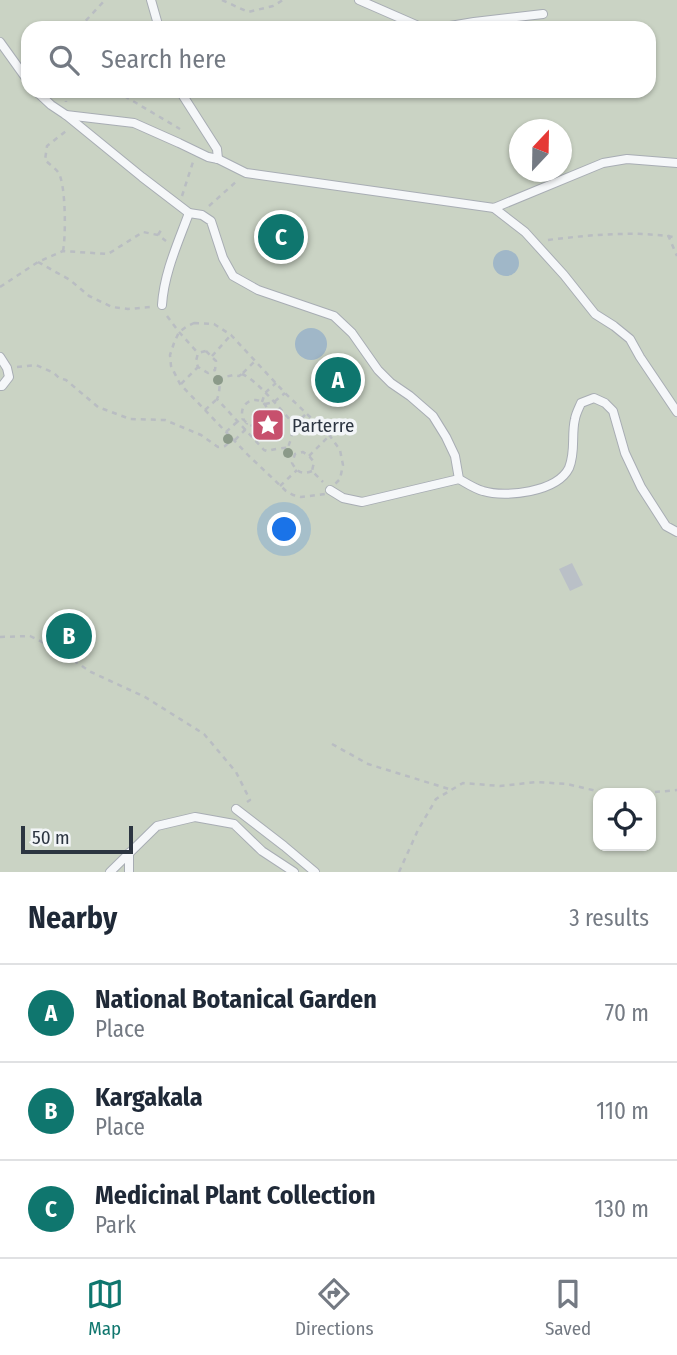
<!DOCTYPE html>
<style>
:root{--surface:#fff;--page:#f2f2f3;--text:#1f2937;--muted:#747a83;--line:#e0e1e3;--accent:#0f766e}
body{margin:0;font-family:"Fira Sans Condensed",sans-serif;background:var(--page);color:var(--text)}
.controls{position:absolute;right:21px;bottom:21px;display:grid;overflow:hidden;border-radius:14px;box-shadow:0 2px 5px #0004}
.controls button{width:63px;height:63px;display:grid;place-items:center;padding:0;border:0;border-bottom:2px solid var(--line);background:var(--surface);color:var(--text);font:35px sans-serif}
.compass{position:absolute;left:509px;top:119px;width:63px;height:63px;border-radius:50%;background:var(--surface);box-shadow:0 2px 5px #0004;rotate:22deg}
.scale{position:absolute;left:21px;bottom:18px;width:112px;box-sizing:border-box;padding-left:7px;border:4px solid #2c3541;border-top:0;font-size:19px;line-height:24px;white-space:nowrap;color:#2c3541;-webkit-text-stroke:5px #f2f5f7;paint-order:stroke}
.you{position:absolute;left:285px;top:530px;width:24px;height:24px;margin:-18px;border:5px solid #fff;border-radius:50%;background:#1a73e8;box-shadow:0 0 0 10px #1a73e833}
.badge{display:grid;place-items:center;width:46px;height:46px;border-radius:50%;background:var(--accent);color:#fff;font-size:23px;font-weight:700}
.pin{position:absolute;translate:-50% -50%;border:4px solid #fff;box-shadow:0 2px 7px #0006}
.list{margin:0;padding:0;list-style:none}
h2{display:flex;justify-content:space-between;align-items:center;height:91px;margin:0;padding:0 28px;font-size:30px}
h2 small{font-size:23px;font-weight:400;color:var(--muted)}
.list li{display:grid;grid-template-columns:46px 1fr auto;gap:21px;align-items:center;box-sizing:border-box;height:98px;padding:0 28px;border-top:2px solid var(--line)}
.list b{display:block;font-size:26px;white-space:nowrap}
.list p{margin:0;font-size:23px;white-space:nowrap;color:var(--muted)}
.list em{font-size:23px;font-style:normal;color:var(--muted)}
.icon{flex:none;width:38px;height:38px;fill:none;stroke:currentColor;stroke-width:2;stroke-linecap:round;stroke-linejoin:round}
.map{position:relative;flex:none;width:677px;height:872px;overflow:hidden}
.search{position:absolute;background:var(--surface);box-shadow:0 2px 5px #0004;left:21px;right:21px;top:21px;height:77px;display:flex;align-items:center;gap:18px;box-sizing:border-box;padding:0 24px;border-radius:21px;color:var(--muted);font-size:26px}
.sheet{height:385px;background:var(--surface)}
nav{display:flex;justify-content:space-around;align-items:center;box-sizing:border-box;height:98px;border-top:2px solid var(--line);background:var(--surface);font-size:19px;color:var(--muted)}
nav a{display:grid;justify-items:center;gap:4px}
nav .on{color:var(--accent)}
.map>svg:first-child{display:block}
.green{fill:#cad3c4;fill-rule:evenodd}
.water{fill:#a0b7c8}
.building{fill:#bac0c7}
.lines{fill:none;stroke-linecap:round;stroke-linejoin:round}
.lane-casing{stroke:#a8adb4;stroke-width:10}
.path{stroke:#b9bdc2;stroke-width:2.5;stroke-dasharray:5 5;stroke-linecap:butt}
.lane{stroke:#f5f7f9;stroke-width:8}
.tree{fill:#8b9a89}
.labels{text-anchor:middle;dominant-baseline:central;stroke-width:7;stroke-linejoin:round;paint-order:stroke}
.poi-label{font-size:19px;fill:#2c3541;stroke:#f2f5f7;text-anchor:start}
</style>
<div class="map">
<svg width="677" height="872" viewBox="0 0 677 872">
<rect width="100%" height="100%" fill="#e3e6ea"/>
<path class="green" d="M0,0h677v872h-677zM28,28h621v63h-621zM520,130h42v42h-42zM598,793h53v53h-53z"/>
<g class="water">
<circle cx="506" cy="263" r="13"/>
<circle cx="311" cy="344" r="16"/>
</g>
<path class="building" d="M572,563l11,22 -13,6 -11,-22z"/>
<g class="lines">
<defs>
<g id="lane">
<path d="M151,0l8,28"/>
<path d="M359,0l64,28"/>
<path d="M438,28l36,-6 69,-8"/>
<path d="M0,42l28,39"/>
<path d="M36,91l15,14 15,10 76,62 47,36c-11,30 -25,60 -27,92"/>
<path d="M180,91l37,58 1,10"/>
<path d="M66,115l68,8 45,20 29,14 10,2 28,14 248,35 109,-45 24,-4 50,4"/>
<path d="M494,208l31,24 39,43 31,39 19,12 16,13 10,18 37,55"/>
<path d="M189,213l13,2 9,6 12,37 10,18 25,14 76,26 18,17 26,37 13,13 19,13 23,20 13,21 9,19 4,23c7,4 16,10 24,12 23,7 74,1 86,-23 7,-17 2,-33 6,-49 1,-6 4,-11 6,-16l13,-5 11,5 8,8 12,42 16,34 25,39 11,6"/>
<path d="M0,357l7,11 2,9 -7,9h-2"/>
<path d="M330,490l13,8 19,4 97,-23"/>
<path d="M236,809l48,37 31,26"/>
<path d="M129,853v19"/>
<path d="M110,872l47,-46 38,-9 39,7 28,27 32,21"/>
</g>
</defs>
<use href="#lane" class="lane-casing"/>
<g class="path">
<path d="M222,0l26,12 25,-6 10,-6"/>
<path d="M79,28l26,-28"/>
<path d="M65,91l1,11"/>
<path d="M116,91l64,38"/>
<path d="M182,196l11,-34"/>
<path d="M209,206l29,-26"/>
<path d="M158,235l5,-8"/>
<path d="M668,235l9,21"/>
<path d="M548,240c32,-4 63,-7 96,-6 11,1 22,1 33,4"/>
<path d="M63,251c3,-15 3,-68 -5,-79 -3,-4 -9,-8 -13,-12l2,-14 19,-15"/>
<path d="M38,262l32,18 19,16 23,11 16,2 22,-2"/>
<path d="M0,287l38,-25 25,-11 45,3 35,-22 15,3 8,6"/>
<path d="M167,316l12,16 19,21"/>
<path d="M194,323l20,1 17,11 54,58 45,43 10,14 3,15 -3,14 -15,15 -24,3 -8,-2 -7,-4 -37,-35 -69,-72 -9,-18 -1,-11 4,-12 5,-11 7,-5z"/>
<path d="M206,351l10,10 -1,9 -7,3 -10,-6 -2,-6 2,-8z"/>
<path d="M212,356l19,-21"/>
<path d="M17,367l19,-2 18,8 5,5 7,2 32,27 32,12 35,1 36,15 17,12 7,-1 8,-7"/>
<path d="M243,373l12,-12"/>
<path d="M242,374c16,7 38,35 50,48l2,3c-3,5 -1,8 -3,13 0,4 -3,5 -2,10 -4,-1 -19,2 -22,3l-3,-1 -47,-51c3,-6 2,-14 4,-21l12,-3 6,1z"/>
<path d="M181,384l17,-17"/>
<circle cx="255" cy="413" r="13"/>
<path d="M262,402l3,-9 11,-10"/>
<path d="M265,404l9,-2 11,-9"/>
<path d="M205,410l12,-11"/>
<path d="M294,425l12,-11"/>
<path d="M226,432l11,-10 6,-3"/>
<path d="M235,440l10,-10 2,-7"/>
<path d="M309,456l20,-20"/>
<path d="M312,471c-10,4 -15,1 -20,-8l3,-9 8,-2 6,4 5,6 -2,9 11,11"/>
<path d="M280,486l17,-16"/>
<path d="M0,637l30,-1 26,13 35,23 54,25 59,37 32,38 14,28 -3,2"/>
<path d="M332,744l36,20 81,25"/>
<path d="M645,793l32,-3"/>
<path d="M399,872l19,-42 18,-31 27,-16 37,3 37,-4 30,2 38,9"/>
</g>
<use href="#lane" class="lane"/>
</g>
<g class="tree">
<circle cx="218" cy="380" r="5"/>
<circle cx="228" cy="439" r="5"/>
<circle cx="288" cy="453" r="5"/>
</g>
<defs>
<symbol id="sight-square" viewBox="-11 -11 22 22"><rect x="-9" y="-9" width="18" height="18" rx="4" fill="#c7506d" stroke="#f2f5f7"/><path d="M0-6L1.8-2.2L6-1.7L2.9 1.2L3.7 5.4L0 3.3L-3.7 5.4L-2.9 1.2L-6-1.7L-1.8-2.2Z" fill="#fff"/></symbol>
</defs>
<g fill-rule="evenodd">
<use href="#sight-square" x="249" y="406" width="38" height="38"/>
</g>
<g class="labels">
<g class="poi-label">
<text x="292" y="425">Parterre</text>
</g>
</g>
</svg>
<div class="controls">
<button><svg class="icon" aria-label="locate" viewBox="0 0 24 24"><circle cx="12" cy="12" r="6"/><path d="M12 2v4M12 18v4M2 12h4M18 12h4"/></svg></button>
</div>
<svg class="compass" viewBox="-18 -18 36 36"><path d="M0-13l5 13h-10z" fill="#e53935"/><path d="M0 13l5-13h-10z" fill="#747a83"/></svg>
<div class="scale">50 m</div>
<div class="you"></div>
<div class="pin badge" style="left:338px;top:380px">A</div>
<div class="pin badge" style="left:69px;top:636px">B</div>
<div class="pin badge" style="left:281px;top:237px">C</div>
<div class="search"><svg class="icon" aria-label="search" viewBox="0 0 24 24"><circle cx="10" cy="10" r="6"/><path d="M15 15l6 6"/></svg>Search here</div>
</div>
<section class="sheet">
<h2>Nearby<small>3 results</small></h2>
<ul class="list">
<li><span class="badge">A</span><div><b>National Botanical Garden</b><p>Place</p></div><em>70 m</em></li>
<li><span class="badge">B</span><div><b>Kargakala</b><p>Place</p></div><em>110 m</em></li>
<li><span class="badge">C</span><div><b>Medicinal Plant Collection</b><p>Park</p></div><em>130 m</em></li>
</ul>
</section>
<nav>
<a class="on"><svg class="icon" aria-label="map" viewBox="0 0 24 24"><path d="M3 6l6-2 6 2 6-2v14l-6 2-6-2-6 2zM9 4v14M15 6v14"/></svg>Map</a>
<a><svg class="icon" aria-label="directions" viewBox="0 0 24 24"><path d="M12 3l9 9-9 9-9-9zM9 14v-3h6M13 9l2 2-2 2"/></svg>Directions</a>
<a><svg class="icon" aria-label="saved" viewBox="0 0 24 24"><path d="M7 4h10v16l-5-4-5 4z"/></svg>Saved</a>
</nav>
